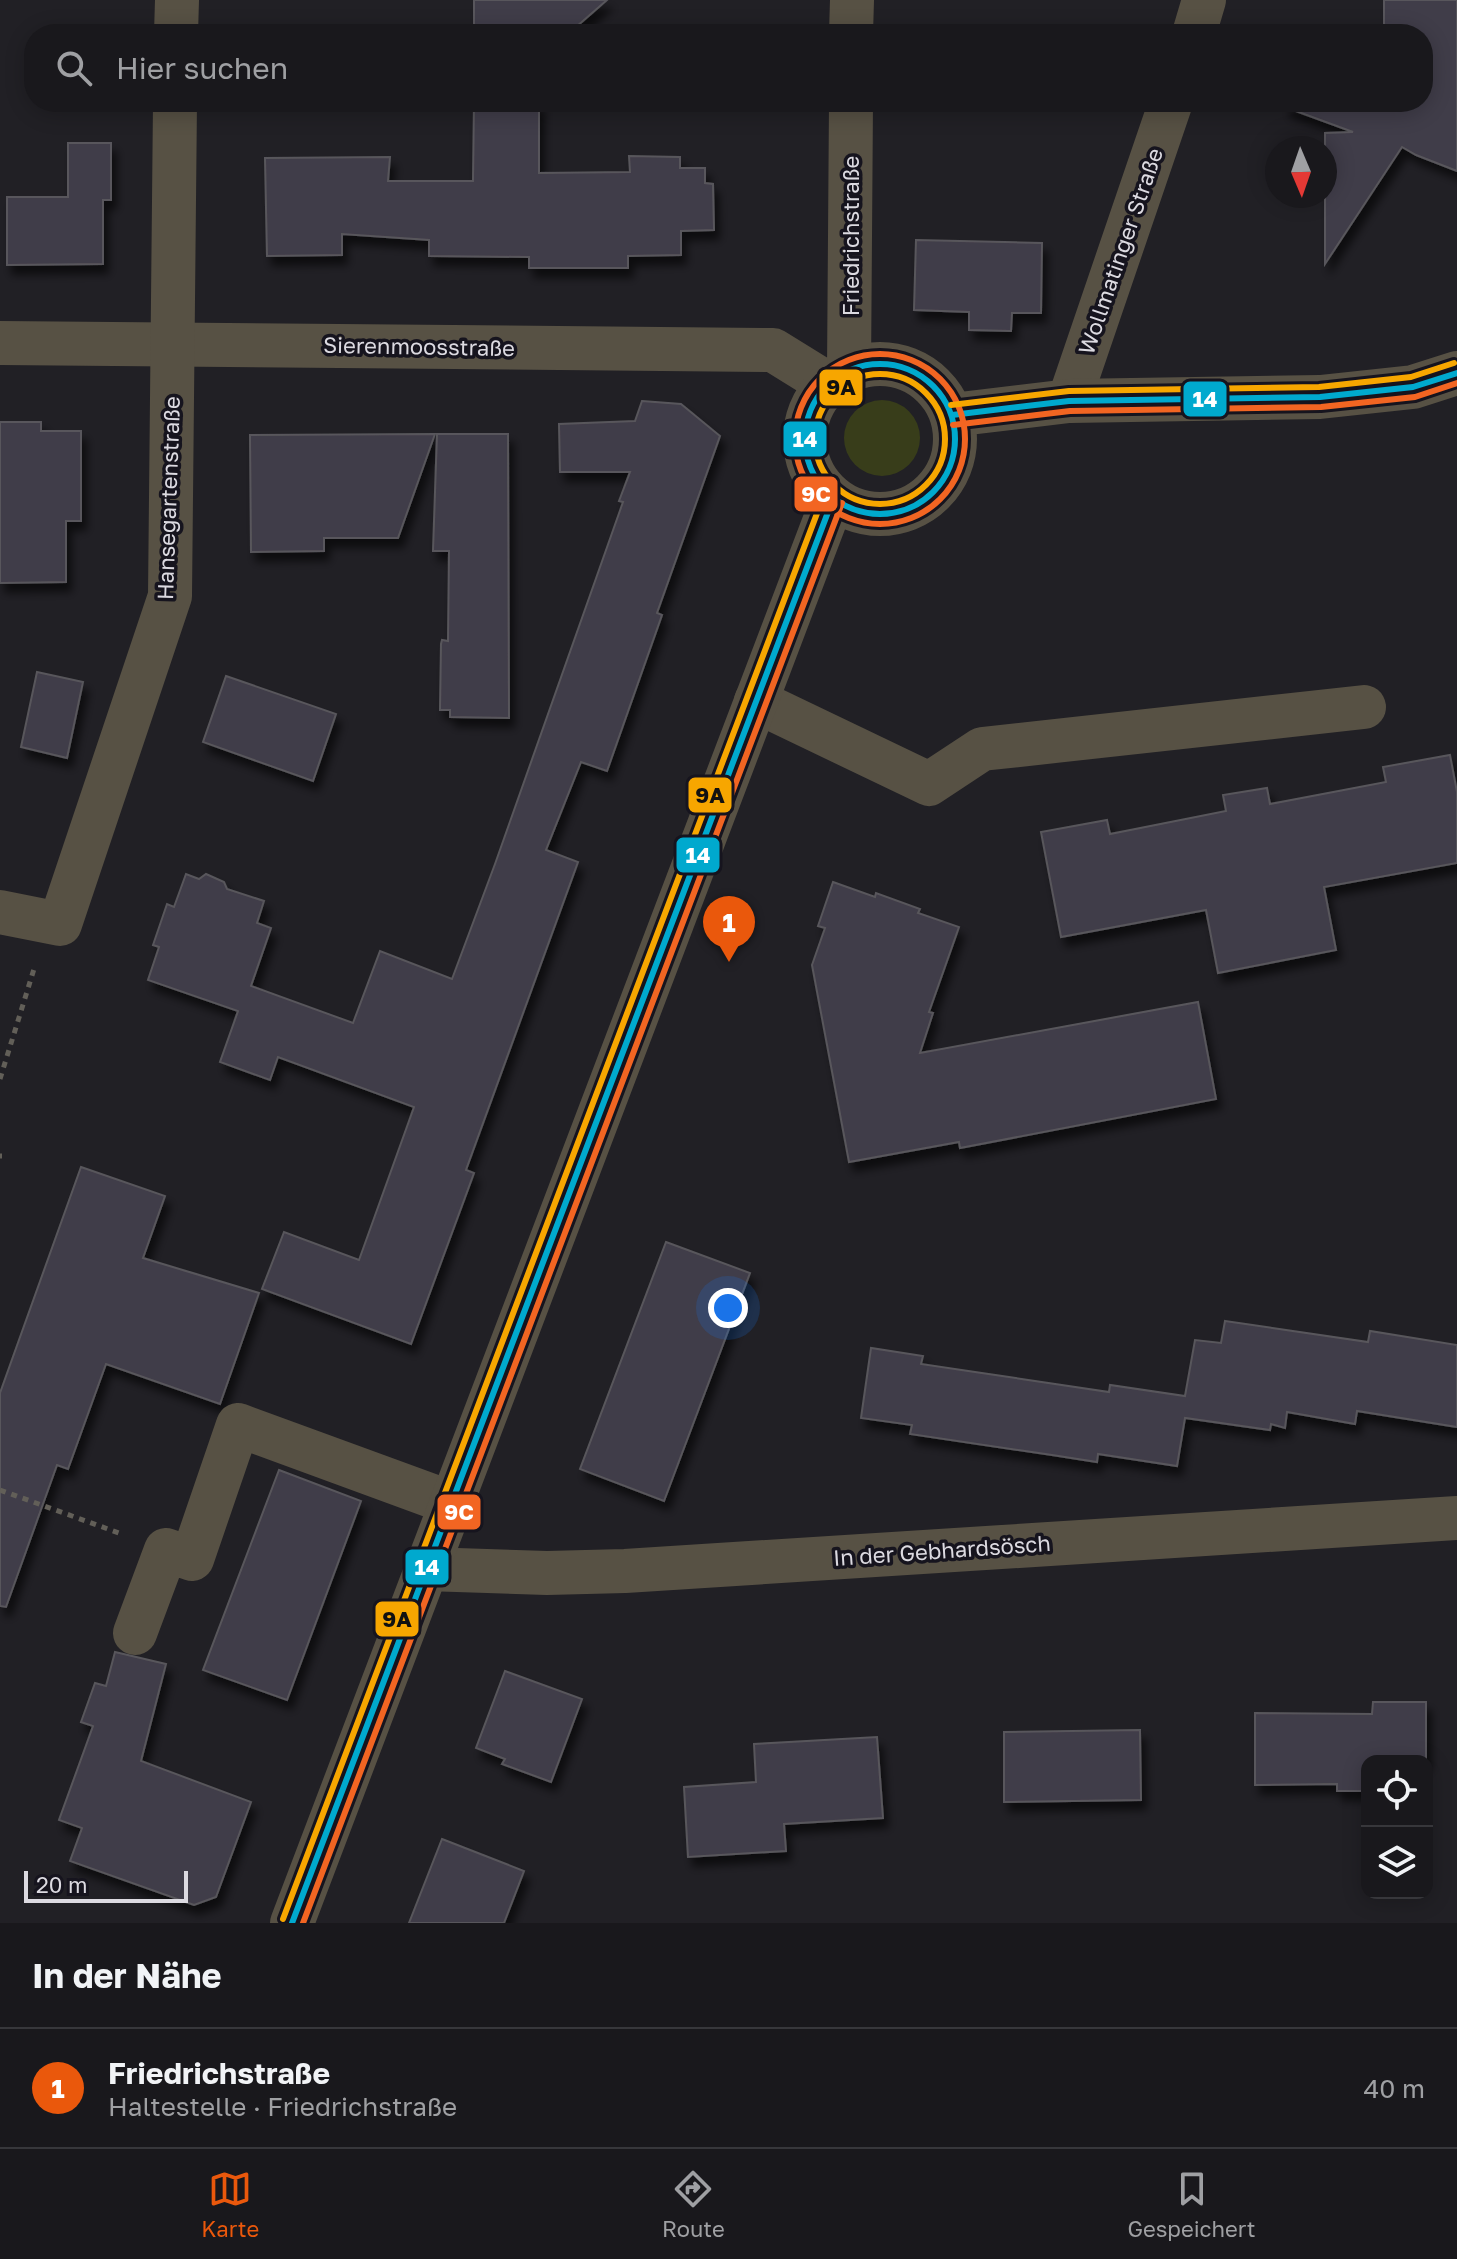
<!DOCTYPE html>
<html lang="de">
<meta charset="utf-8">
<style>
:root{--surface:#19181c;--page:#222125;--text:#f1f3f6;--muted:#9fa0a3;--line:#37373b;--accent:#ea580c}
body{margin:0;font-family:"Golos Text",sans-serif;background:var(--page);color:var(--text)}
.controls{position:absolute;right:24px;bottom:24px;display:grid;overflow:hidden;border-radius:16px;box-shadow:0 4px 20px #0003}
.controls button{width:72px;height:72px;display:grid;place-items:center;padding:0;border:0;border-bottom:2px solid var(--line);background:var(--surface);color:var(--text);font:40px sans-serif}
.compass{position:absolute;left:1265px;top:136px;width:72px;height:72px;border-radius:50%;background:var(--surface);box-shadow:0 4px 20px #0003;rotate:178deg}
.scale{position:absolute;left:24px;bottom:20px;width:164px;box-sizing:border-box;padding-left:8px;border:4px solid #dcdae1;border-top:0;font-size:22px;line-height:28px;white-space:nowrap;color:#dcdae1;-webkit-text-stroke:6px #16141e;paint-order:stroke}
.you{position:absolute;left:728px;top:1308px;width:28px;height:28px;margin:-20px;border:6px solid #fff;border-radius:50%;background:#1a73e8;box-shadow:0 0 0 12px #1a73e833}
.badge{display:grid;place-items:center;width:52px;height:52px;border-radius:50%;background:var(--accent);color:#fff;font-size:26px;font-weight:700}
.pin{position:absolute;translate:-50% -66px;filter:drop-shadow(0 2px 4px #0008)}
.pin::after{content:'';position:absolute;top:42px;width:28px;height:24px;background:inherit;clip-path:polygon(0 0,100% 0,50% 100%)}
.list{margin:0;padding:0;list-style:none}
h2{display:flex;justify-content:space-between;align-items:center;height:104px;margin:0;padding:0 32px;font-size:34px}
h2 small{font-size:26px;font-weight:400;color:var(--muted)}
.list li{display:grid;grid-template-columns:52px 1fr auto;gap:24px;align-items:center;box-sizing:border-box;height:120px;padding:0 32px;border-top:2px solid var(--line)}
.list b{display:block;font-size:30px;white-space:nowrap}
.list p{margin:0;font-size:26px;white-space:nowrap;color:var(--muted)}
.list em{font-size:26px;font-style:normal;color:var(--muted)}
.icon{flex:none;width:44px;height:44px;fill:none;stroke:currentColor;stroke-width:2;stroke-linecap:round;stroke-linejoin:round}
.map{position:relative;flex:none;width:1457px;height:1923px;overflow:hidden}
.search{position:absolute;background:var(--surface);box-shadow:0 4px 20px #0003;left:24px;right:24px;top:24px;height:88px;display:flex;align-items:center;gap:20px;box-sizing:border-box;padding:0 28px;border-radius:32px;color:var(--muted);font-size:30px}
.sheet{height:224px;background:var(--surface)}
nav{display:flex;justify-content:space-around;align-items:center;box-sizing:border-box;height:112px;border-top:2px solid var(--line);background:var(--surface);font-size:22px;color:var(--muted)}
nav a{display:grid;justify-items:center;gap:4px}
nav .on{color:var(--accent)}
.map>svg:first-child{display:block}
.green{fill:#383d1a}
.building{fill:#413c49;stroke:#58575b;stroke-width:2;filter:url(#shadow)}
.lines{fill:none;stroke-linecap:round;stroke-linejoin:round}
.path{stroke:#625f58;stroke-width:5;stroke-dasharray:6 6;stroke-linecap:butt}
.minor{stroke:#575144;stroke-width:44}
.bus-1-casing{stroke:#16141e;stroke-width:12}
.bus-2-casing{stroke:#16141e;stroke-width:12}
.bus-3-casing{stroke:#16141e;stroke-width:12}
.bus-1{stroke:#00a9ce;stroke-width:6}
.bus-2{stroke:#f26522;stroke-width:6}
.bus-3{stroke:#f7a600;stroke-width:6}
.labels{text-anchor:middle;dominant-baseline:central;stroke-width:7;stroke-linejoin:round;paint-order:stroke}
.street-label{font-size:22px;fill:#dcdae1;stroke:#16141e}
.line-badge{stroke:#16141e;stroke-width:3}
.badge-label{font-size:22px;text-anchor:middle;font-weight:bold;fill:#fff}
.pale-badge-label{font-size:22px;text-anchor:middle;font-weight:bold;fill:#111}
</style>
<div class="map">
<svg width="1457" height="1923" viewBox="0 0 1457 1923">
<defs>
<filter id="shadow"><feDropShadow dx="5" dy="9" stdDeviation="4" flood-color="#0009"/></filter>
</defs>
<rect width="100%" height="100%" fill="#212025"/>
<circle class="green" cx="882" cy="438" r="38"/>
<g class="building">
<path d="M474,0h133l-39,34h-94z"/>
<path d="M1384,0h73v171l-41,-16 -14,-8 -77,117v-131l28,-1 -68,-25 1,-5h137v-68h-39z"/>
<path d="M474,102h65v71l91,-1 -1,-16 51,1v11h25v15l8,1 1,46 -33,1v24l-53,1v12h-99v-11l-100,-1v-16l-87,-6v21l-75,1 -2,-98 125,-1 -2,24h85z"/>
<path d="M68,143h43v57h-8v64l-96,1v-68h61z"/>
<path d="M916,240l126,3 -1,70h-29l-1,18 -42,-1v-18l-55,-2z"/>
<path d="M642,401l39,3 39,32 -63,177 5,2 -55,156 -26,-9 -35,88 32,12 -112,308 8,3 -63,171 -149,-55 22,-57 75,28 55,-153 -136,-50 -8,23 -50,-18 18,-51 -90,-31 11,-33 -6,-2 14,-41 7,3 12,-33 13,5 7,-5 18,8 3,7 37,12 -7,22 14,5 -20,58 102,37 27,-72 72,28 43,-115 128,-362 -4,-1 11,-29h-70l-1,-48 76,-3z"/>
<path d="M0,422h41v9h40v90h-15v61l-66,1z"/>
<path d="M435,434l-37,104h-74v13l-73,1 -1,-117z"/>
<path d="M437,434h71l1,284 -59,-1v-7h-10l1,-66 1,-4 6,1 1,-90h-16z"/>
<path d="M37,672l46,10 -16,76 -46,-11z"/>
<path d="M226,676l110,38 -23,67 -110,-39z"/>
<path d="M1450,755l7,37v71l-133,24 12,63 -118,23 -12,-63 -145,27 -20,-105 66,-12 3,14 116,-23 -3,-16 44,-7 3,16 116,-22 -3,-15z"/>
<path d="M833,882l42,15 1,-4 44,16 -2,4 41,14 -30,85 4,1 -13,40 278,-51 18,97 -256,49 -1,-6 -110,20 -37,-197 13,-37 -7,-2z"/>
<path d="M81,1167l84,29 -22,62 116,35 -39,111 -114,-40 -38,105 -11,-4 -51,142 -6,-1v-213z"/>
<path d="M666,1242l84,31 -86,228 -84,-32z"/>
<path d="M1225,1321l143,21 2,-11 87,14v82l-100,-16 -2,13 -68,-12 -2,16 -14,-4 -1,6 -85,-12 -8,48 -79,-12 -1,8 -45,-7 -142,-21 2,-9 -51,-7 10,-70 52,8 -2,8 54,8 134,20 1,-7 75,11 10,-56 26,3z"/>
<path d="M279,1470l82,31 -74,199 -84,-30z"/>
<path d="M115,1652l51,12 -25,97 110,41 -35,95 -22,8 -124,-44 12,-33 -23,-8 34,-94 -12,-4 14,-39 11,3z"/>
<path d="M505,1671l77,28 -31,83 -49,-18 3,-5 -29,-11z"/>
<path d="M1373,1702h53v59h-59v30h-30v-7l-82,1v-72l117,1z"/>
<path d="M1140,1730l1,70 -137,2v-70z"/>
<path d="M877,1737l6,81 -99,6 2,27 -98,6 -4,-70 72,-5 -2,-38z"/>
<path d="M442,1839l82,32 -20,52h-95z"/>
</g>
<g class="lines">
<g class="path">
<path d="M0,1079l34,-110"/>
<path d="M0,1156h2"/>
<path d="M0,1490l119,43"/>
</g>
<g class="minor">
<path d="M176,34l1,-34"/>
<path d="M851,34l1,-34"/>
<path d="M1194,34l10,-34"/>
<path d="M0,343l773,7 55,34"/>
<circle cx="880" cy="439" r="75"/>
<path d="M849,371l2,-269"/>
<path d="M1069,401l102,-299"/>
<path d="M952,415l117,-14 251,-4 93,-10 44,-14"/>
<path d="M756,701l173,83 53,-35 382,-42"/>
<path d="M0,912l60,12 110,-328 5,-494"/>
<path d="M426,1569l121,4 78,-2 832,-53"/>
<path d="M135,1633l31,-83 26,9 46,-134 213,78"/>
<path d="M292,1923l541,-1424"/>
</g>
<defs>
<g id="bus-1">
<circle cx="880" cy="439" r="75"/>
<path d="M952,415l117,-14 251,-4 93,-10 44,-14"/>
<path d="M292,1923l541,-1424"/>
</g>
<g id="bus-2">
<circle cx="880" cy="439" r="85"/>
<path d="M953,425l117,-14 251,-4 94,-10 42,-14"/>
<path d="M303,1923l539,-1420"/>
</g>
<g id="bus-3">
<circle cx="880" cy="439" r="65"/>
<path d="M951,405l118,-14 250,-4 92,-10 43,-14"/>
<path d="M283,1919l541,-1424"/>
</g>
</defs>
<use href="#bus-1" class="bus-1-casing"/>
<use href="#bus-2" class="bus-2-casing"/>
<use href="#bus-3" class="bus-3-casing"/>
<use href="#bus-1" class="bus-1"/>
<use href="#bus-2" class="bus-2"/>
<use href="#bus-3" class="bus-3"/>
</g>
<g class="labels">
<g class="street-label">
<text transform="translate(850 236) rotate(-90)">Friedrichstraße</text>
<text transform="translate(1120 251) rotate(-71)">Wollmatinger Straße</text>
<text transform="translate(419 346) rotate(1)">Sierenmoosstraße</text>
<text transform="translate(168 498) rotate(-88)">Hansegartenstraße</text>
<text transform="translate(942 1550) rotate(-4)">In der Gebhardsösch</text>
</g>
</g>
<g class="line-badge">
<rect x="818" y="368" width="46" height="39" rx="8" fill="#f7a600"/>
<rect x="1182" y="380" width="46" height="38" rx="8" fill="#00a9ce"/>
<rect x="782" y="420" width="46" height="38" rx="8" fill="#00a9ce"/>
<rect x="793" y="475" width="46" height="38" rx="8" fill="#f26522"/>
<rect x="687" y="776" width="46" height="38" rx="8" fill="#f7a600"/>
<rect x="675" y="836" width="46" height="38" rx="8" fill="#00a9ce"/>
<rect x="436" y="1493" width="46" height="38" rx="8" fill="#f26522"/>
<rect x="404" y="1548" width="46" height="38" rx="8" fill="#00a9ce"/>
<rect x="374" y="1600" width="46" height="38" rx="8" fill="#f7a600"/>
</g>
<g class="badge-label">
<text x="1205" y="407">14</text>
<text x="805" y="447">14</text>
<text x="816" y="502">9C</text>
<text x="698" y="863">14</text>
<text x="459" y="1520">9C</text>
<text x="427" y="1575">14</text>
</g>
<g class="pale-badge-label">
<text x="841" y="395">9A</text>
<text x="710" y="803">9A</text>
<text x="397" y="1627">9A</text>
</g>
</svg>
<div class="controls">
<button><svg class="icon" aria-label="locate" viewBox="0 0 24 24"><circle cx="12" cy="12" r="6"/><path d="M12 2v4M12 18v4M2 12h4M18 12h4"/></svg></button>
<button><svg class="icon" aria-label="layers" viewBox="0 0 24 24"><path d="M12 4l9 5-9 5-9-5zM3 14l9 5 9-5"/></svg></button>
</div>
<svg class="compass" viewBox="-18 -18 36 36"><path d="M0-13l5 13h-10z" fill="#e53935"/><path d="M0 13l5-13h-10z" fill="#9fa0a3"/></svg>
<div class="scale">20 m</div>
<div class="you"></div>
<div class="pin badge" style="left:729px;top:962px">1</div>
<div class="search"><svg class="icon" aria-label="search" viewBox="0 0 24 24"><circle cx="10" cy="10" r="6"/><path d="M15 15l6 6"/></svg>Hier suchen</div>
</div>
<section class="sheet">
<h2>In der Nähe<small></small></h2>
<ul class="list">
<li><span class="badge">1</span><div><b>Friedrichstraße</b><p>Haltestelle · Friedrichstraße</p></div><em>40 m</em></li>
</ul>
</section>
<nav>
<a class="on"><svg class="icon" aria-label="map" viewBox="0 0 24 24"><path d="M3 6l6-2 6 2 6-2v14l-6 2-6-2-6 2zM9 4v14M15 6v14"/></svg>Karte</a>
<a><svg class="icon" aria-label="directions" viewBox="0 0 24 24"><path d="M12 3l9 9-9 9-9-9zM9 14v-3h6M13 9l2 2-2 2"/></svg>Route</a>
<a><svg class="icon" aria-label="saved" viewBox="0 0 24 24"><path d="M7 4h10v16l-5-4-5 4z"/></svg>Gespeichert</a>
</nav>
